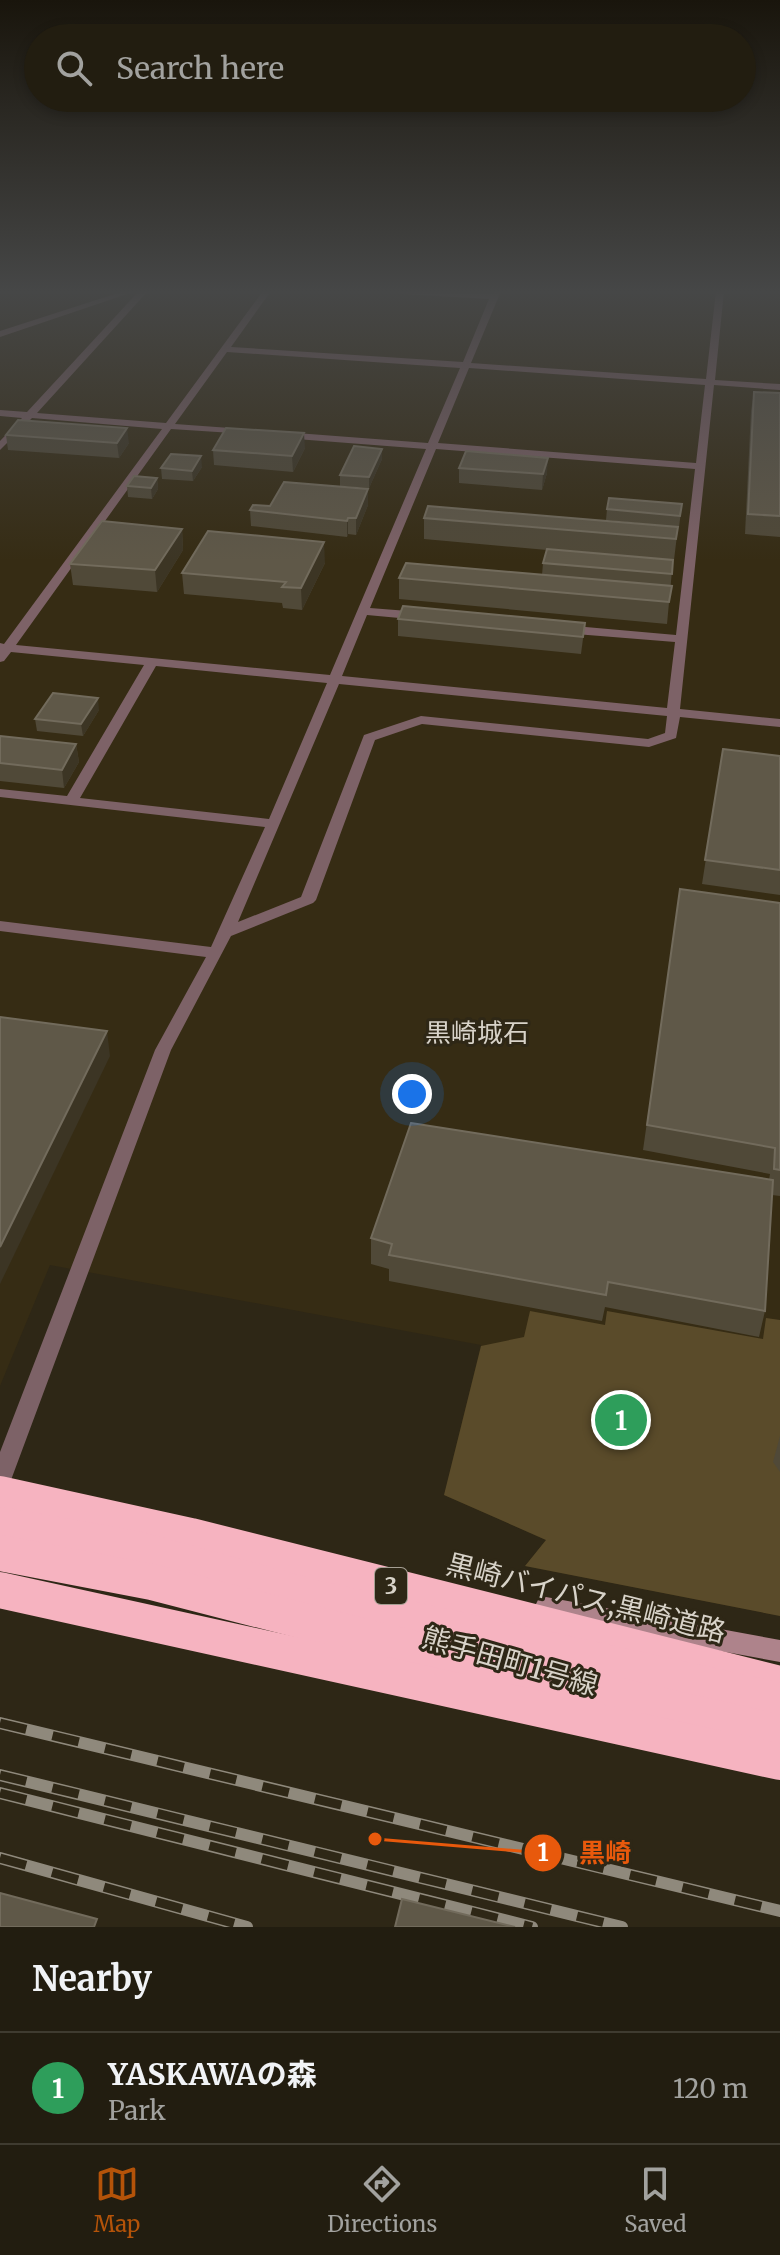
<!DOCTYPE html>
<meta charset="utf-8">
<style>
:root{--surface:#221d10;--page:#2e2a1e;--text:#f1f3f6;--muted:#a2a29f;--line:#3f3b30;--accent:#b45309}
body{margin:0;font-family:Merriweather,"Noto Sans JP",serif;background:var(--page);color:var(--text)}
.you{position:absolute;left:412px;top:1094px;width:28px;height:28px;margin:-20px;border:6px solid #fff;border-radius:50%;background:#1a73e8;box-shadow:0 0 0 12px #1a73e833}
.badge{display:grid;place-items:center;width:52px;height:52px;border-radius:50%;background:var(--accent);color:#fff;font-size:26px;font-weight:700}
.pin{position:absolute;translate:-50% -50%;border:4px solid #fff;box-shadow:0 2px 8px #0006}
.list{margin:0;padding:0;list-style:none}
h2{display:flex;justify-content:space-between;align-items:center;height:104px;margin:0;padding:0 32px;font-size:34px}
h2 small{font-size:26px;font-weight:400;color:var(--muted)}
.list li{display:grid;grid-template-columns:52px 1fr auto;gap:24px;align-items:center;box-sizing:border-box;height:112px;padding:0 32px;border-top:2px solid var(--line)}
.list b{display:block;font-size:30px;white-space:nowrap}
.list p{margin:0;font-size:26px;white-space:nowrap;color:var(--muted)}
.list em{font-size:26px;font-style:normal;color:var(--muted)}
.icon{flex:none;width:44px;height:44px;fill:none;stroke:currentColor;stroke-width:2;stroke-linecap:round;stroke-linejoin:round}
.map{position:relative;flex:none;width:780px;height:1927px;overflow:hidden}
.search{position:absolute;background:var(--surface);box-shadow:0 4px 12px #0003;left:24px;right:24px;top:24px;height:88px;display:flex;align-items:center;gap:20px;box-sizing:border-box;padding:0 28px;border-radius:44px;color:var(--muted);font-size:30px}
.sheet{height:216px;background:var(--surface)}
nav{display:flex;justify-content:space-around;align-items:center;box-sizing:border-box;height:112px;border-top:2px solid var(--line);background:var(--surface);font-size:22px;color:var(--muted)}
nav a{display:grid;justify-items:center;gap:4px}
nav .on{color:var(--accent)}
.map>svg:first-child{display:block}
.built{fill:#362c14}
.green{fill:#5a4b2a}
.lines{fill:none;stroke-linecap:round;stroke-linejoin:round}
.street{fill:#7d6267;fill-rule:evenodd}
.secondary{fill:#ae838b;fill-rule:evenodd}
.rail-casing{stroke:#8f897c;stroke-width:12}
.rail{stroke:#2e2716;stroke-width:9;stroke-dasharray:27;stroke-linecap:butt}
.highway-bridge{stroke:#f6b3c0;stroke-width:36}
.wall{fill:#504938}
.shaded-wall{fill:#3c3524}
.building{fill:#5f5848;stroke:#726b5c;stroke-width:2}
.labels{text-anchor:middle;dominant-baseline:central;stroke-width:6;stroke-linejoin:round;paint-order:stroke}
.shield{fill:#2e2716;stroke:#a59f93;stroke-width:2}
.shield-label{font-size:22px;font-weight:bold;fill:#d8d3c9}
.neighbourhood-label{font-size:26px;fill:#d8d3c9;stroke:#2e2716}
.near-street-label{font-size:28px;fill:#d8d3c9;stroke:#2e2716}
.leader{fill:none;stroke:#e8590c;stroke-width:3}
.callout-dot{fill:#e8590c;stroke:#2e2716;stroke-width:3}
.mark-label{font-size:24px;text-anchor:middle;font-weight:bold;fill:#fff}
.callout-label{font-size:26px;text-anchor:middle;font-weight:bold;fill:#e8590c;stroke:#2e2716;stroke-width:6;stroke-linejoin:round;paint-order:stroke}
</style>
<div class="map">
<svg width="780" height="1927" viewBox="0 0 780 1927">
<rect width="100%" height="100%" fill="#2e2716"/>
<path class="built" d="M0,291h780v1325l-255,-50 21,-26 -102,-45 37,-150 -431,-80 -50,121z"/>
<path class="green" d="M530,1311l75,14 2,-14 156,28 3,-21 14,2v296l-255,-50 21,-26 -102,-45 37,-149 43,-9z"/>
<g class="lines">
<g class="street">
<path d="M124,291h12l-136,46v-6z"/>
<path d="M139,291h9l-111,122 129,10 97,-132h8l-40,56 232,15 26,-63 -87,-5 -4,-3 93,3 2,-3h8l-30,72 235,16 10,-88h8l-9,89 65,4v6l-66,-5 -34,324 100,10v8l-100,-10 -4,21 -27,9 -227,-23 -47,16 -59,160 -3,3 -82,33 -60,114 -160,430 -3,7 -8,3v-38l155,-402 51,-93 -206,-26v-10l211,26 54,-120 -265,-30v-8l67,7 77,-131 -133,-13 -7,9 -4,1v-19l4,1 158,-215 -130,-11 -32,32v-9l22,-23 -22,-2v-6l27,2zM227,352l233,16 -32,75 -145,-11 -5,3 5,3 143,11 -96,226 -314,-30 155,-216 77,5v-4l-4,-1 -69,-5zM469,368l236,17 -9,78 -258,-20zM436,449l259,20 -19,166 -113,-10 -6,4 6,4 112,9 -8,66 -325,-32 25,-61 54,5 6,-4 -6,-4 -51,-4zM156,666l171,17 -58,136 -189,-21zM339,684l328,32 -2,17 -17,6 -227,-23 -57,19 -63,162 -63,25z"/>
</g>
<path class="secondary" d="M546,1597l234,43v22l-234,-43 -8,-3 -4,-8 4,-8z"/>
<defs>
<g id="rail">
<path d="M0,1723l780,188"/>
<path d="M0,1775l622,152"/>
<path d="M0,1793l532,134"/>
<path d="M0,1858l247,69"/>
</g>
</defs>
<use href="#rail" class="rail-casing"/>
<use href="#rail" class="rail"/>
<g class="highway-bridge">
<path d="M0,1494l191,42 589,148"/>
<path d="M0,1525l137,24 174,48 469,104"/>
<path d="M0,1553l152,29 229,59 399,92"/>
<path d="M0,1590l780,172"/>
</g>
</g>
<g class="wall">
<path d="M754,392l26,1v144l-35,-3 6,-123z"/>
<path d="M6,435l123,8 -10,15 -111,-8z"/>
<path d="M305,448l-12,24 -79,-7 -1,-15z"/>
<path d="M382,449v10l-13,29 -29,-2v-11z"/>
<path d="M202,467l-9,14 -31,-2 -1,-11z"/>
<path d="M459,468l88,5 -5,17 -83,-7z"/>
<path d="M157,478l1,11 -6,10 -24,-2 -1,-11z"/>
<path d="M368,489v16l-12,30 -8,-1 -1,3 -96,-11 -1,-16z"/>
<path d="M682,504l-3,23 -73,-7 1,-11z"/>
<path d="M424,518l254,9 -4,33h-11h10l-6,64 -268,-25v-21l143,-3 1,-12 4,-13 -123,-11z"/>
<path d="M182,529l1,21 -26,42 -84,-7 -3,-21z"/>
<path d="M325,563l-23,47 -19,-2 -1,-5 -98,-9 -2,-21z"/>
<path d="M398,619l187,4 -4,31 -183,-18z"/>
<path d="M99,710l-16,26 -46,-5 -2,-12z"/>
<path d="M0,736l76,8 3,18 -15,26 -64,-7z"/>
<path d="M723,749l57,7v139l-78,-11z"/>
<path d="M680,889l100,14v293l-8,-1 -7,116 -6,26 -154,-30 -3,14 -213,-40v-12l-18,-5v-26l398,-58 1,-6 -127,-24z"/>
<path d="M780,1436v36l-7,-10z"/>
</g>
<g class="shaded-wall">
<path d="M127,428l2,15 -10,15 -2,-15z"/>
<path d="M304,433l1,15 -12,24 -1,-16z"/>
<path d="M382,449v10l-13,29v-11z"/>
<path d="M201,456l1,11 -9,14 -1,-10z"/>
<path d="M548,458l-1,15 -5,17 1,-16z"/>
<path d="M157,478l1,11 -6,10 -1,-11z"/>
<path d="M368,489v16l-12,30v-17z"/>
<path d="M348,518v16l-1,3v-16z"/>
<path d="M182,529l1,21 -26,42 -2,-22z"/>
<path d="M324,542l1,21 -23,47 -1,-22z"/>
<path d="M98,698l1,12 -16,26 -2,-12z"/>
<path d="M76,744l3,18 -15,26 -2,-18z"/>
<path d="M107,1031l3,25 -110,228v-37z"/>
</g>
<g class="building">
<path d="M754,392l26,1v123l-32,-2z"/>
<path d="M18,420l109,8 -10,15 -111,-8z"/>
<path d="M226,428l78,5 -12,23 -79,-6z"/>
<path d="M354,446l28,3 -13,28 -29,-2z"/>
<path d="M466,451l82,7 -5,16 -84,-6z"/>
<path d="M171,454l30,2 -9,15 -31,-3z"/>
<path d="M134,476l23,2 -6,10 -24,-2z"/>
<path d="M284,482l84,7 -12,29h-8l-1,3 -97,-11 3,-5 17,1z"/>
<path d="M609,498l73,6 -2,12 -73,-7z"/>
<path d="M428,506l250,21 -2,12 -252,-21z"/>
<path d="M102,521l80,8 -27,41 -85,-6z"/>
<path d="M208,531l116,11 -23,46 -19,-1 4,-5 -104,-9z"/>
<path d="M547,549l126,11 -1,14 -129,-11z"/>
<path d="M406,563l266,23 -3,16 -270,-24z"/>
<path d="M403,606l182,17 -2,14 -185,-18z"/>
<path d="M53,693l45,5 -17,26 -46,-5z"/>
<path d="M0,736l76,8 -14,26 -62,-7z"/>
<path d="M723,749l57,7v114l-75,-10z"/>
<path d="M680,889l100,14v267l-6,-1 1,-21 -128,-23z"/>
<path d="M0,1017l107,14 -107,216z"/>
<path d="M411,1123l362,57 -8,131 -157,-29 -2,13 -217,-40 3,-11 -21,-6z"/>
<path d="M0,1893l97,26 -3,8h-94z"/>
<path d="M402,1899l113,28h-120z"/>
</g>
<linearGradient id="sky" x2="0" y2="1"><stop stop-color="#19150c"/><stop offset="0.52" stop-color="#464747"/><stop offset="1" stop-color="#464747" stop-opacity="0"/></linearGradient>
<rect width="780" height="561" fill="url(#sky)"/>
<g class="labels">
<rect class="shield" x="375" y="1568" width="32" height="36" rx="6"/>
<g class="shield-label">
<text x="391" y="1586">3</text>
</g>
<g class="neighbourhood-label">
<text x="477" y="1032">黒崎城石</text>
</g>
<g class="near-street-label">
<text transform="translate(586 1598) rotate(14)">黒崎バイパス;黒崎道路</text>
<text transform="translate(510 1661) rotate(16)">熊手田町1号線</text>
</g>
</g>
<path class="leader" d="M375 1839L543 1853"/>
<g class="callout-dot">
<circle cx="375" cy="1839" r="8"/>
<circle cx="543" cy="1853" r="20"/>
</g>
<g class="mark-label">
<text x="543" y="1861">1</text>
</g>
<g class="callout-label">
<text x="605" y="1862">黒崎</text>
</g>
</svg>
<div class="you"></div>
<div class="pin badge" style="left:621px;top:1420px;background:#2e9e5b">1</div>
<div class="search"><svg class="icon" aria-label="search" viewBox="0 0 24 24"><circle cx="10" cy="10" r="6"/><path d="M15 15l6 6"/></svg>Search here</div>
</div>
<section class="sheet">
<h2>Nearby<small></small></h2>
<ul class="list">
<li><span class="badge" style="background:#2e9e5b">1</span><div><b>YASKAWAの森</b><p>Park</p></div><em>120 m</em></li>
</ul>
</section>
<nav>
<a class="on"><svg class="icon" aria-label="map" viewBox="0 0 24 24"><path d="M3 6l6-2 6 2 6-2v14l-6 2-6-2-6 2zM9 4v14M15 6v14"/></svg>Map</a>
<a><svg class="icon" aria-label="directions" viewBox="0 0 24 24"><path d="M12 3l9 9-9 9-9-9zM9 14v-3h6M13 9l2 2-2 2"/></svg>Directions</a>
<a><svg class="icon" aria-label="saved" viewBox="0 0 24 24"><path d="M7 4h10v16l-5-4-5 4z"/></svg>Saved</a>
</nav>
